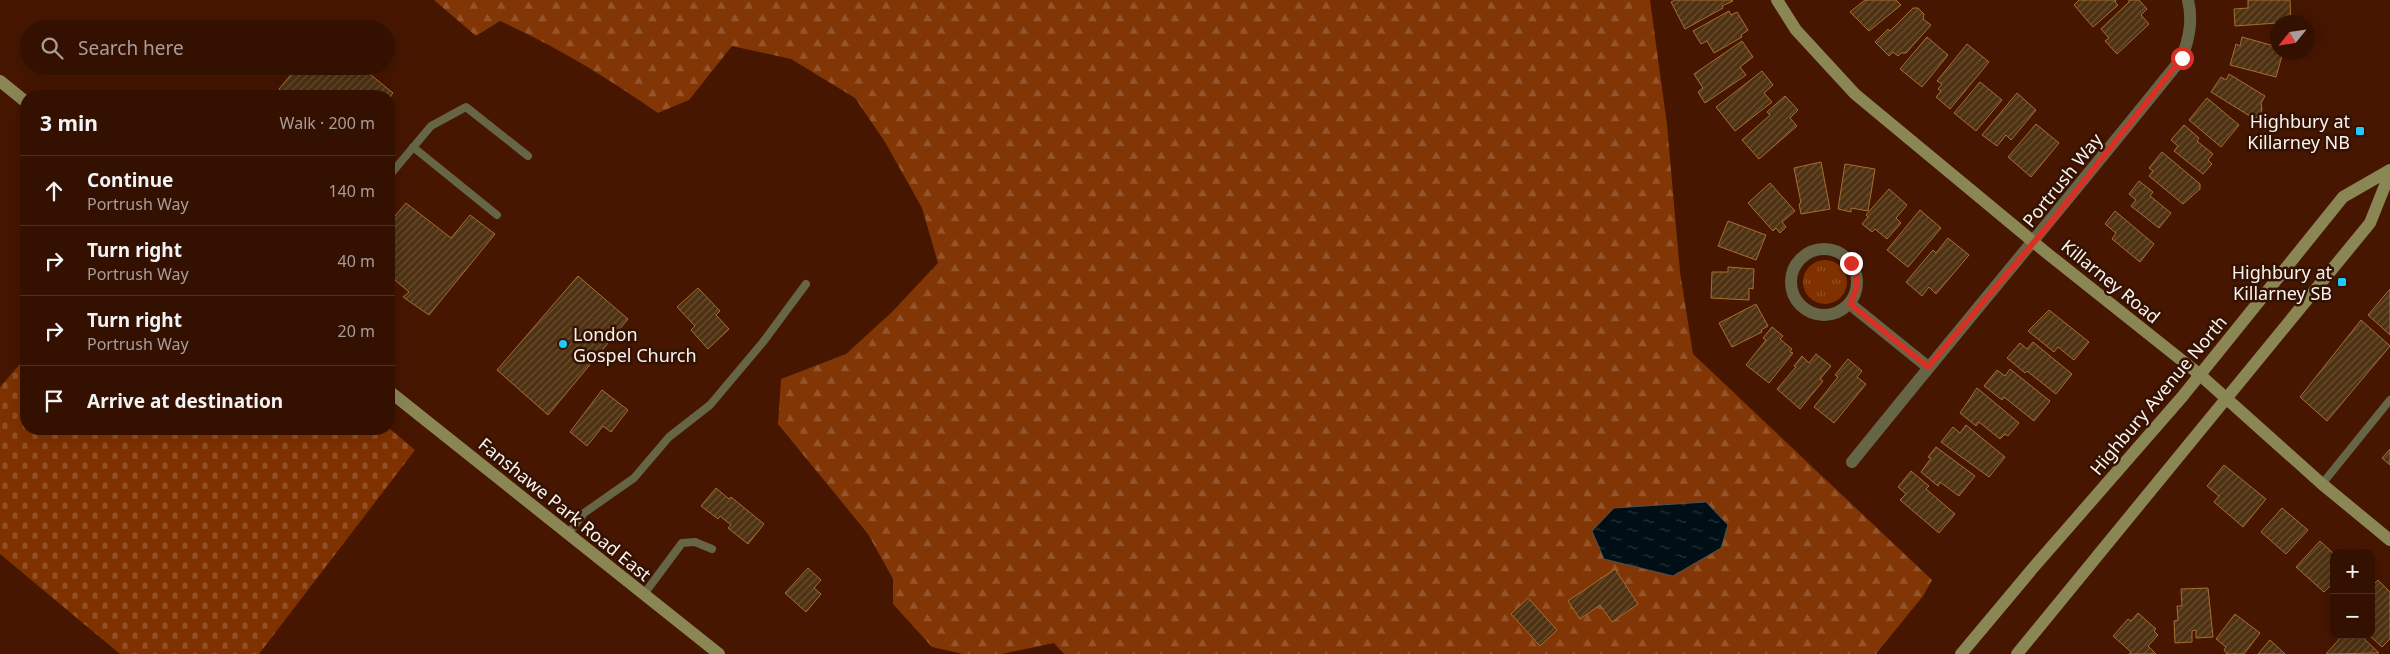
<!DOCTYPE html>
<meta charset="utf-8">
<style>
:root{--surface:#341000;--page:#3f1e0f;--text:#f1f3f6;--muted:#a99d99;--line:#4e3022}
body{margin:0;font-family:"Noto Sans",sans-serif;background:var(--page);color:var(--text)}
.controls{position:absolute;right:15px;bottom:15px;display:grid;overflow:hidden;border-radius:10px;box-shadow:0 5px 20px #0002}
.controls button{width:45px;height:45px;display:grid;place-items:center;padding:0;border:0;border-bottom:1px solid var(--line);background:var(--surface);color:var(--text);font:25px sans-serif}
.compass{position:absolute;left:2270px;top:15px;width:45px;height:45px;border-radius:50%;background:var(--surface);box-shadow:0 5px 20px #0002;rotate:240deg}
.stop{position:absolute;width:15px;height:15px;margin:-11px;border:4px solid #d93025;border-radius:50%;background:#fff}
.stop.end{background:#d93025;border-color:#fff;box-shadow:0 1px 5px #0008}
.list{margin:0;padding:0;list-style:none}
h2{display:flex;justify-content:space-between;align-items:center;height:65px;margin:0;padding:0 20px;font-size:21px}
h2 small{font-size:16px;font-weight:400;color:var(--muted)}
.list li{display:grid;grid-template-columns:32px 1fr auto;gap:15px;align-items:center;box-sizing:border-box;height:70px;padding:0 20px;border-top:1px solid var(--line)}
.list b{display:block;font-size:19px;white-space:nowrap}
.list p{margin:0;font-size:16px;white-space:nowrap;color:var(--muted)}
.list em{font-size:16px;font-style:normal;color:var(--muted)}
.icon{flex:none;width:28px;height:28px;fill:none;stroke:currentColor;stroke-width:2;stroke-linecap:round;stroke-linejoin:round}
.map{position:relative;flex:none;width:2390px;height:654px;overflow:hidden}
.search{position:absolute;background:var(--surface);box-shadow:0 5px 20px #0002;left:20px;top:20px;width:375px;height:55px;display:flex;align-items:center;gap:12px;box-sizing:border-box;padding:0 18px;border-radius:28px;color:var(--muted);font-size:19px}
.panel{position:absolute;background:var(--surface);box-shadow:0 5px 20px #0002;left:20px;top:90px;width:375px;height:345px;border-radius:20px}
.map>svg:first-child{display:block}
.grass{fill:url(#grass-tufts)}
.forest{fill:url(#forest-firs)}
.cemetery{fill:url(#cemetery-stones)}
.water{fill:url(#water-ripples);stroke:#4b5357}
.building{fill:url(#building-hatch);stroke:#a66f33}
.lines{fill:none;stroke-linecap:round;stroke-linejoin:round}
.lane{stroke:#666546;stroke-width:8}
.street{stroke:#666546;stroke-width:12}
.secondary{stroke:#8a8755;stroke-width:12}
.route{stroke:#d93025;stroke-width:6}
.poi-dot{fill:#20c9fd;stroke:#341202;stroke-width:2}
.labels{text-anchor:middle;dominant-baseline:central;stroke-width:5;stroke-linejoin:round;paint-order:stroke}
.poi-label{font-size:18px;fill:#fbf3ef;stroke:#341202;text-anchor:end}
.street-label{font-size:18px;fill:#fbf3ef;stroke:#341202}
</style>
<div class="map">
<svg width="2390" height="654" viewBox="0 0 2390 654">
<defs>
<pattern id="grass-tufts" width="24" height="20" patternUnits="userSpaceOnUse" patternTransform="scale(1.25)"><rect width="24" height="20" fill="#7f3200"/><path d="M3 7l-1-3M5 7V3M7 7l1-3M15 17l-1-3M17 17v-4M19 17l1-3" fill="none" stroke="#925026"/></pattern>
<pattern id="forest-firs" width="22" height="20" patternUnits="userSpaceOnUse" patternTransform="scale(1.25)"><rect width="22" height="20" fill="#823605"/><path d="M5 1l3.5 6h-7zM16 11l3.5 6h-7z" fill="#95542a"/></pattern>
<pattern id="cemetery-stones" width="16" height="16" patternUnits="userSpaceOnUse" patternTransform="scale(1.25)"><rect width="16" height="16" fill="#7f3200"/><path d="M2 7V4a2 2 0 0 1 4 0v3zM10 15v-3a2 2 0 0 1 4 0v3z" fill="#925026"/></pattern>
<pattern id="water-ripples" width="26" height="14" patternUnits="userSpaceOnUse" patternTransform="scale(1.25)"><rect width="26" height="14" fill="#000f16"/><path d="M2 4q2-2 4 0t4 0M15 11q2-2 4 0t4 0" fill="none" stroke="#263238"/></pattern>
<pattern id="building-hatch" width="6" height="6" patternUnits="userSpaceOnUse" patternTransform="scale(1.25)"><rect width="6" height="6" fill="#4f3212"/><path d="M-1 1l2-2M0 6l6-6M5 7l2-2" fill="none" stroke="#695035"/></pattern>
</defs>
<rect width="100%" height="100%" fill="#461600"/>
<circle class="grass" cx="1825" cy="282" r="22"/>
<path class="forest" d="M434,0h1216l17,125 13,147 13,82 239,226 -9,16 -47,58h-812l-10,-11 -52,11h-39l-31,-7 -39,-43v-25l-25,-45 -90,-110 3,-45 65,-25 46,-42 46,-49 -16,-55 -37,-66 -30,-44 -64,-39 -59,-13 -43,54 -31,13c-50,-35 -102,-67 -158,-92l-24,15z"/>
<path class="cemetery" d="M26,357v72l363,-1 26,22 -156,204h-139l-120,-100v-167z"/>
<path class="water" d="M1706,502l22,23 -7,23 -48,28 -69,-17 -12,-28 22,-23z"/>
<g class="building">
<path d="M1675,0h57l1,1 -11,5 1,2 -38,21 -14,-27z"/>
<path d="M1865,0h31l5,5 -32,26 -19,-19z"/>
<path d="M2079,0h37l-1,2 3,3 -25,22 -19,-22z"/>
<path d="M2139,0l8,9 -6,6 8,9 -32,30 -12,-13 4,-3 -8,-9 28,-27v-2z"/>
<path d="M2248,0h42l1,22 -56,4 -1,-17 14,-1z"/>
<path d="M1913,8h5l6,6 -1,5 8,6 -25,28h-5l-3,3 -5,-4 -4,4 -14,-14 13,-13 2,2z"/>
<path d="M1729,11l2,4 6,-3 11,18 -7,5 1,2 -28,16 -7,-12 -6,3 -8,-13z"/>
<path d="M1927,37l21,18 -26,32 -22,-18z"/>
<path d="M2242,37l36,10v5h5l-7,25 -46,-12 6,-21 4,2z"/>
<path d="M1742,41l11,16 -13,10 6,8 -41,28 -7,-11 5,-4 -9,-14z"/>
<path d="M1967,44l22,18 -39,47 -14,-12 5,-6 -3,-2 4,-5 -5,-3z"/>
<path d="M298,66h62l33,27 -4,5 -102,-2 -8,-7z"/>
<path d="M1762,71l11,14 -9,8 8,9 -37,29 -19,-24z"/>
<path d="M2229,74l36,22 -4,7 1,7 -4,7 -5,1 -42,-26 10,-15 5,3z"/>
<path d="M1980,82l22,18 -26,31 -22,-18z"/>
<path d="M2017,93l19,17 -25,30 -5,-5 -9,11 -15,-11z"/>
<path d="M1785,96l13,14 -8,8 7,8 -38,33 -17,-19 28,-25 -3,-3z"/>
<path d="M2207,98l32,27 -18,22 -32,-27z"/>
<path d="M2036,124l23,19 -28,34 -23,-20z"/>
<path d="M2184,125l15,13 -2,3 16,13 -5,6 4,4 -9,10 -29,-23 4,-5 -7,-6z"/>
<path d="M2162,152l38,32v5l-17,15 -34,-28 4,-5 -4,-3z"/>
<path d="M1821,162l9,47 -29,5 -2,-10 2,-1 -7,-35z"/>
<path d="M1845,164l30,5 -7,42 -17,-3v4l-13,-3z"/>
<path d="M2139,181l14,11 -3,4 21,17 -12,15 -28,-22 5,-6 -7,-6z"/>
<path d="M1770,183l25,28 -13,11 4,5 -6,6 -4,-5 -3,3 -25,-28z"/>
<path d="M1889,189l18,16 -11,13 5,5 -14,16 -12,-10 -3,3 -10,-8 6,-7 -2,-2z"/>
<path d="M406,203l45,35 19,-23 25,19 -66,81 -26,-18 6,-5 -20,-17v-64l6,5z"/>
<path d="M1920,210l21,18 -33,39 -21,-17z"/>
<path d="M2115,211l39,33 -14,18 -28,-23 4,-6 -11,-9z"/>
<path d="M1728,221l38,14 -10,25 -38,-14z"/>
<path d="M1948,238l21,17 -33,39 -7,-7 -7,9 -16,-14 27,-32 3,3z"/>
<path d="M1728,267l26,2 -1,20 -4,-1v12l-38,-2 1,-26h16z"/>
<path d="M578,276l50,43 -80,96 -51,-45z"/>
<path d="M698,288l22,23 -4,4 13,14 -21,20 -17,-19 4,-4 -18,-19z"/>
<path d="M2390,289v46l-22,-20z"/>
<path d="M1756,304l12,22 -7,4 1,2 -30,15 -13,-24z"/>
<path d="M2049,310l40,32 -15,18 -16,-13 -4,5 -26,-21z"/>
<path d="M2361,320l29,26 -63,75 -27,-24z"/>
<path d="M1772,327l11,9 -3,3 12,10 -2,3 3,1 -24,30 -23,-18 20,-25 -3,-2z"/>
<path d="M2033,342l39,32 -16,20 -29,-23 -2,2 -18,-15 13,-15 7,6z"/>
<path d="M1816,354l15,12 -11,13 3,2 -23,28 -23,-20 19,-22 -2,-1 8,-10 7,7z"/>
<path d="M1848,359l14,12 -5,6 9,7 -32,39 -20,-16 24,-30 -3,-2z"/>
<path d="M2010,369l40,32 -16,20 -30,-24 -2,3 -18,-14 13,-16 8,6z"/>
<path d="M1977,388l42,35 -11,13 -3,-2 -5,5 -21,-17 -3,4 -16,-13z"/>
<path d="M602,390l26,20 -17,22 -8,-6 -16,20 -17,-14z"/>
<path d="M1966,425l39,32 -16,20 -48,-35 12,-15 7,6z"/>
<path d="M1936,447l39,29 -16,20 -19,-14 -2,4 -17,-14 10,-14 -3,-1z"/>
<path d="M2390,449v16l-8,-7z"/>
<path d="M2224,465l42,34 -23,28 -29,-25 5,-6 -12,-10z"/>
<path d="M1911,471l18,15 -3,3 29,25 -16,19 -39,-33 6,-6 -8,-7z"/>
<path d="M716,488l13,11 2,-2 33,27 -16,20 -20,-16 3,-3 -11,-9 -2,3 -17,-13z"/>
<path d="M2282,508l26,22 -22,24 -25,-22z"/>
<path d="M2320,541l14,13v28l-10,10 -28,-25z"/>
<path d="M808,568l13,12 -7,8 7,6 -15,18 -21,-19z"/>
<path d="M1615,569l23,35 -26,18 -12,-17 -20,14 -12,-18z"/>
<path d="M2378,580l12,12v47l-8,8 -13,-12h2v-48z"/>
<path d="M2208,588l5,49 -17,1v-8l-4,1v11l-17,1 -1,-22 4,-1 -1,-14h5l-1,-17z"/>
<path d="M1528,598l29,32 -17,16 -29,-32z"/>
<path d="M2138,613l18,16 -2,2 4,4 -10,11 8,8h-27l2,-2 -18,-16 15,-17 3,2z"/>
<path d="M2235,614l25,19 -16,21h-17l-3,-4 2,-3 -10,-8z"/>
<path d="M2343,635h17l19,18 -53,1z"/>
<path d="M2270,640l15,14h-27z"/>
</g>
<g class="lines">
<g class="lane">
<path d="M413,147l84,68"/>
<path d="M389,176l42,-50 35,-19 62,49"/>
<path d="M2322,484l68,-84"/>
<path d="M568,534l16,-21 50,-35 35,-41 41,-32 53,-63 43,-58"/>
<path d="M644,594l38,-51 13,-1 17,7"/>
</g>
<g class="street">
<circle cx="1824" cy="282" r="33"/>
<path d="M1850,304l78,63"/>
<path d="M1852,462c109,-135 221,-268 330,-404 7,-20 11,-37 6,-58"/>
</g>
<g class="secondary">
<path d="M1777,0l19,30 59,64 193,160 151,120 123,110 68,56"/>
<path d="M0,81l26,21"/>
<path d="M389,391l330,263"/>
<path d="M1961,654l72,-86 149,-171 161,-200 47,-27"/>
<path d="M2017,654l353,-431 20,-50"/>
</g>
</g>
<g class="lines">
<path class="route" d="M1851,263c8,15 7,26 -1,41l78,63 123,-145 131,-164"/>
</g>
<g class="poi-dot">
<rect x="2355" y="126" width="10" height="10" rx="2.5"/>
<rect x="2337" y="277" width="10" height="10" rx="2.5"/>
<circle cx="563" cy="344" r="5"/>
</g>
<g class="labels">
<g class="poi-label">
<text x="2350" y="121">Highbury at<tspan x="2350" dy="21">Killarney NB</tspan></text>
<text x="2332" y="272">Highbury at<tspan x="2332" dy="21">Killarney SB</tspan></text>
<text x="573" y="334" text-anchor="start">London<tspan x="573" dy="21">Gospel Church</tspan></text>
</g>
<g class="street-label">
<text transform="translate(2062 180) rotate(-51)">Portrush Way</text>
<text transform="translate(2111 281) rotate(39)">Killarney Road</text>
<text transform="translate(2158 395) rotate(-50)">Highbury Avenue North</text>
<text transform="translate(565 509) rotate(39)">Fanshawe Park Road East</text>
</g>
</g>
</svg>
<div class="controls">
<button>+</button>
<button>−</button>
</div>
<svg class="compass" viewBox="-18 -18 36 36"><path d="M0-13l5 13h-10z" fill="#e53935"/><path d="M0 13l5-13h-10z" fill="#a99d99"/></svg>
<div class="stop" style="left:2182px;top:58px"></div>
<div class="stop end" style="left:1851px;top:263px"></div>
<div class="search"><svg class="icon" aria-label="search" viewBox="0 0 24 24"><circle cx="10" cy="10" r="6"/><path d="M15 15l6 6"/></svg>Search here</div>
<section class="panel">
<h2>3 min<small>Walk · 200 m</small></h2>
<ul class="list">
<li><svg class="icon" aria-label="ahead" viewBox="0 0 24 24"><path d="M12 20V5M6 11l6-6 6 6"/></svg><div><b>Continue</b><p>Portrush Way</p></div><em>140 m</em></li>
<li><svg class="icon" aria-label="right" viewBox="0 0 24 24"><path d="M7 20v-9h11M14 6l5 5-5 5"/></svg><div><b>Turn right</b><p>Portrush Way</p></div><em>40 m</em></li>
<li><svg class="icon" aria-label="right" viewBox="0 0 24 24"><path d="M7 20v-9h11M14 6l5 5-5 5"/></svg><div><b>Turn right</b><p>Portrush Way</p></div><em>20 m</em></li>
<li><svg class="icon" aria-label="arrive" viewBox="0 0 24 24"><path d="M6 21V4h12l-3 4 3 4H6"/></svg><div><b>Arrive at destination</b></div></li>
</ul>
</section>
</div>
